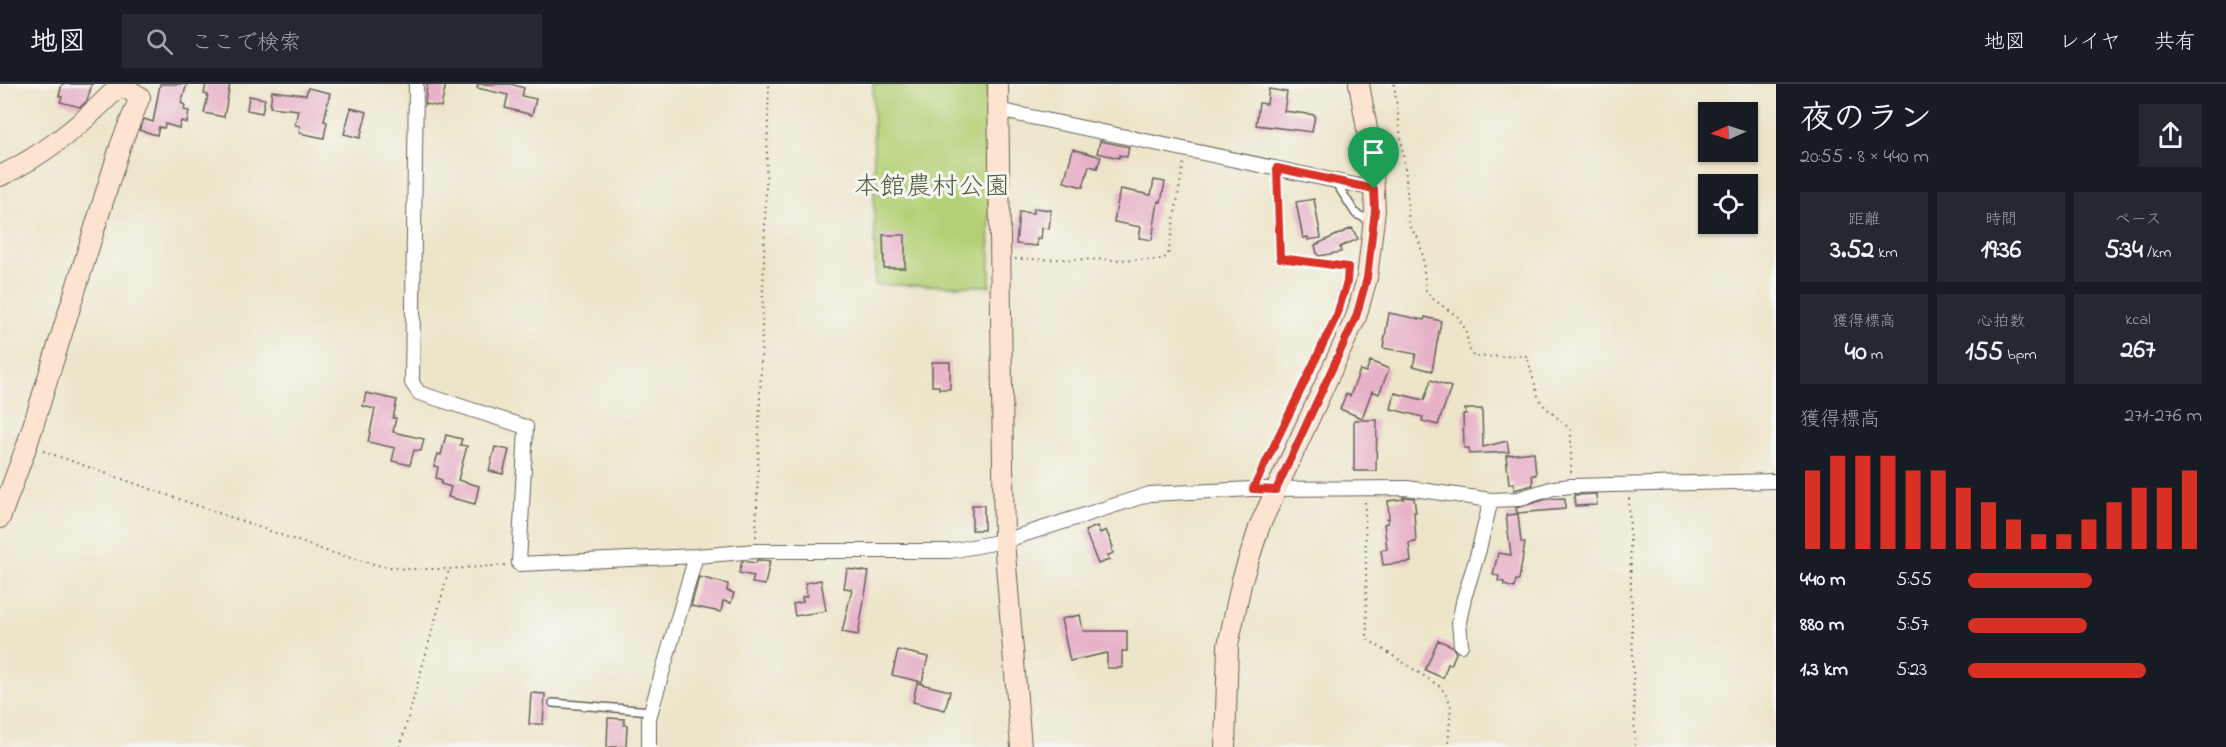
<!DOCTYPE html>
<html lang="ja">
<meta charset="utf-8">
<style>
:root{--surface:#171b24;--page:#242831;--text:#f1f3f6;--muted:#9ea1a6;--line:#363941;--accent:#d93025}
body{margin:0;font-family:"Indie Flower","Klee One",sans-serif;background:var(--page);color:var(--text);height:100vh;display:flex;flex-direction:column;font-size:22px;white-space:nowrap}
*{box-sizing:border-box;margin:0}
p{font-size:20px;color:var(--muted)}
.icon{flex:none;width:33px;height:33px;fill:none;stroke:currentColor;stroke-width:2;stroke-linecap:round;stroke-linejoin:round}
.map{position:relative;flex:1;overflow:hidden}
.details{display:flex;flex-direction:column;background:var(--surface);width:450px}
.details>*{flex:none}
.needle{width:39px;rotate:267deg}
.buttons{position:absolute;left:1698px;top:18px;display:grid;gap:12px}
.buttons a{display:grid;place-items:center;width:60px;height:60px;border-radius:0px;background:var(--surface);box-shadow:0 2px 4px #0004;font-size:30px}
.pin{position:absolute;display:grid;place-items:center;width:51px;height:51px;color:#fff;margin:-62px -26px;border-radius:50% 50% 50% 0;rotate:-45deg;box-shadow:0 0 6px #0007}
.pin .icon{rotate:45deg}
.round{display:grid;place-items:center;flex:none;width:63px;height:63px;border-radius:0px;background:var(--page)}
.headline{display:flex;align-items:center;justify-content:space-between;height:102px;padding:0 24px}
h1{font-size:33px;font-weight:800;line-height:45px}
.figures{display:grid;grid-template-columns:repeat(3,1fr);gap:9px;height:102px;padding:6px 24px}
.figures div{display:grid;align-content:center;border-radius:0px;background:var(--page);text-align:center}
.figures b{font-size:26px;font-weight:800}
.figures small{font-size:16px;font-weight:400}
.figures p{font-size:16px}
.chart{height:168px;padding:12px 24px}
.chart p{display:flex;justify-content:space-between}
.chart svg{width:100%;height:108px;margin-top:6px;stroke:var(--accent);stroke-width:6}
ul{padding:0 24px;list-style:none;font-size:20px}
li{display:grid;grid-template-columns:96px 72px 1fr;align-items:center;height:45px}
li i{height:15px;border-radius:8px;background:var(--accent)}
header{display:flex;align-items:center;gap:36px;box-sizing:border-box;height:84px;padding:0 30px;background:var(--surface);border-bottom:2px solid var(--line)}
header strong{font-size:28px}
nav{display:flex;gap:33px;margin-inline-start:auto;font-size:21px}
.search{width:420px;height:54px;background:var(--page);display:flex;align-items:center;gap:15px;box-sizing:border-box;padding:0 21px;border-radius:0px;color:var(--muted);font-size:22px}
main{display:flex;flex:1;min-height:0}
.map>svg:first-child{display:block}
</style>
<header>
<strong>地図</strong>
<div class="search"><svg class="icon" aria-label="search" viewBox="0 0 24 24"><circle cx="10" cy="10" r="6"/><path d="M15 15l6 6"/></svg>ここで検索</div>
<nav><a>地図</a><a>レイヤ</a><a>共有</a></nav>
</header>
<main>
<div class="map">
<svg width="1776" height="663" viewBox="0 0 1776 663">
<rect width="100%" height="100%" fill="#f6f6f2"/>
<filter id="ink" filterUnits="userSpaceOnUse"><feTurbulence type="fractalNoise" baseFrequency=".0167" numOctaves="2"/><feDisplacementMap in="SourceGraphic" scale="12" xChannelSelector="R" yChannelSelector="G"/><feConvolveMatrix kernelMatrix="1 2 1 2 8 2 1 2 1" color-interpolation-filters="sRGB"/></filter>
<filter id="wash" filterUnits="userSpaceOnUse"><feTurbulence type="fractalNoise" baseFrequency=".008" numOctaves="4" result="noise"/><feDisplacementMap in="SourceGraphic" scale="24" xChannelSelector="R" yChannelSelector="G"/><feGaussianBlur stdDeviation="1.35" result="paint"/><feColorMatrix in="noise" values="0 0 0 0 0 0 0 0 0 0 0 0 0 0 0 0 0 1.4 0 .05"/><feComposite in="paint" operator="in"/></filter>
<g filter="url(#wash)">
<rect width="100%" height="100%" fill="#ede5c9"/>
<path fill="#b4d076" stroke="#687649" stroke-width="1.5" d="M873,0h115l2,202 -115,-1z"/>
<g id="blocks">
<path fill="#e7b1c8" d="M62,0h30l-5,17 -7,6 -20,-5 2,-5 -3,-1z
M160,0h27l-6,19 4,2 -1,5 5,1 -2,12 -6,-2 -2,7 -14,-4 -1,4 -5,-1 -2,8 -18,-5 5,-11 9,3z
M206,0h24l-6,33 -20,-4 4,-18 -4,-1z
M427,0h19l-5,23 -16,-3z
M478,0h33l13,4 -2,8 14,3 -4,16 -27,-7 3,-13 -31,-7z
M308,4l22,5 -6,28 3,1 -3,16 -25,-5 1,-7 -5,-1 3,-15 -28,-3 2,-16 34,4z
M1269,5l18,3 -3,19 31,4 -3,17 -56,-7 3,-22 8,1z
M249,12l16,3 -3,14 -15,-3z
M351,24l16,4 -7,26 -16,-4z
M1100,57l29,6 -2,10 -8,-2v3l-22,-5z
M1073,65l28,8 -4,11 -8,-2 -6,21 -19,-5z
M1154,96l11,2 -4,20 -3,-1 -6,39 -13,-2 2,-11 -27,-5 6,-33 31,6z
M1314,115l7,39 -13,2v-3l-5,1 -7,-36z
M1034,124l17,2 -2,19 -7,-1 -1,11 -4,-1v8l-21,-2 3,-32 15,1z
M1352,144l6,11 -18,8 1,5 -22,4 -2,-2 -2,-9z
M883,151h22v33h-21z
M1389,229l35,7 1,-3 16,4 -9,50 -19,-5 3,-12 -33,-6z
M1370,277l19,8 -10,25 -7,-3 -10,27 -22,-9 6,-15 4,2 10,-26 6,2z
M932,278h18v27h-11v-3h-7z
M1431,296l20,7 -13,38 -16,-4 1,-4 -32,-8 4,-16 29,7z
M366,309l31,7 -4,18h3l-3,14 31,7 -3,12 -7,-1 -4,15 -18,-4 3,-13 -27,-6 7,-33 -12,-3z
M1465,325h17l1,38 24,-6 2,11 -40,2v-6h-5l-1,-34h3z
M1354,336h23l-1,51h-22z
M446,351l16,4 -2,6 7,1 -9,34 21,6 -4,18 -27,-7 3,-10 -10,-3 1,-4 -6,-2 2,-11 -4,-1 4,-12 3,1z
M495,363l14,3 -6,24 -14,-3z
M1534,368l2,23h-4l1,10 -19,5v-7l-5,1 -3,-29z
M1596,410l1,11 -22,1 -1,-11z
M1403,413l11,1 2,14h-2l2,30 -7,1 2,19 -28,3 -2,-15 6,-1 -3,-25 4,-1 -1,-4h2l-1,-18 16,-2z
M1565,414v11l-48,4 -1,-5 31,-9z
M972,421h12v25h-12z
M1518,430l3,28 4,1 -6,37h-3l-2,8 -10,-3v-3l-6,-1 1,-5 -6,-1 5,-22 13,2 -5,-40z
M1097,442l3,7 6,-3 7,17 -2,1 2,5 -6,3 2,4 -11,4 -13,-33z
M757,476l13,1 -5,24 -13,-2 2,-7 -15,-3 3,-12 14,2z
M847,485l22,3 -11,63 -16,-3 10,-43 -8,-1z
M699,493l29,7 -1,7 7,2 -3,10 -8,-2 -2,11 -30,-6z
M821,496l5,31 -31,5 -2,-12 10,-2 -1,-5 5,-1 -2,-13z
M1080,531l3,16h44v20h-5v17h-15v-15l-37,8 -9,-42z
M1438,556l14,6 4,7 -5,12 -3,-1 -5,14 -18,-8z
M898,566l30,7 -6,25 -30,-7z
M917,599l33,8 -5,19 -32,-8z
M531,609l14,1 -2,30h-14z
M608,634l16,1v6h3l-1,22h-19z"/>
</g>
</g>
<g filter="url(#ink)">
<use href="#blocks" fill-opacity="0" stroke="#656259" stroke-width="1.5"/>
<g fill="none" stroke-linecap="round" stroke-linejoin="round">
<g stroke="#656259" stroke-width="10">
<path id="lane" d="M1336,99l20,31 16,7
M553,619l98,8"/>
</g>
<g stroke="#656259" stroke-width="16">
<path id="street" d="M416,0l-4,299 7,10 107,34 -7,137 177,-8 60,-5h194l54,-10 146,-47 103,-5 154,-1 84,12 27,-1 36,-11 17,-2 205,-5
M998,26l376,79
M1461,561l-2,-23 5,-24 14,-45 13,-53
M649,663v-29l47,-162"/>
</g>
<g stroke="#656259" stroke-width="22">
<path id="secondary" d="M998,0l6,457 17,206
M0,92c47,-22 85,-54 121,-92
M0,434l27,-73 94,-301 19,-47 -20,-13
M1225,663l3,-102 14,-65 18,-55 96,-208 11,-39 8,-68 -3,-53 -13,-73"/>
</g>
<path stroke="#656259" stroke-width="2" stroke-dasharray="1.5 4.5" stroke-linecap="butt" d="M1394,0l12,92 3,50 9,12 4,13 4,40 7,8 25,18 7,12 5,22 4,6 53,-1 11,40 5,9 28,25v44
M1015,175l147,1 6,-5 16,-94
M43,367l286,101 52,14 26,3h42l58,-4
M1259,392l78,-161 10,-33 1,-15 -68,-9 -2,-75
M1629,414l6,249
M1365,418l2,137 74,48 10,17 -3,43
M756,453l13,-453
M400,663l49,-177"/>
<use href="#lane" stroke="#fff" stroke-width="7"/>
<use href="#street" stroke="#fff" stroke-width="14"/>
<use href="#secondary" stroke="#fde4d1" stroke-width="20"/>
</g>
</g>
<g fill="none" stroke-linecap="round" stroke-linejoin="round" filter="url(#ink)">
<g stroke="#fff" stroke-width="12">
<path id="route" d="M1277,84l97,21 1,21 -8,68 -11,39 -80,173 -23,-1 84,-174 10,-33 1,-15 -68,-9z"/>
</g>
<use href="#route" stroke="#d93025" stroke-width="8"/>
</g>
<g text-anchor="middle" stroke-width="6" stroke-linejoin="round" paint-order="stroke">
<g font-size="26" fill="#515b3c" stroke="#f6f6f2">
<text x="932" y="110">本館農村公園</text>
</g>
</g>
</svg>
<div class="buttons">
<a><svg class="needle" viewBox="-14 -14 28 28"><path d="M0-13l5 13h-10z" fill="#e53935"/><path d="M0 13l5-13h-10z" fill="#9ea1a6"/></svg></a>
<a><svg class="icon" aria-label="locate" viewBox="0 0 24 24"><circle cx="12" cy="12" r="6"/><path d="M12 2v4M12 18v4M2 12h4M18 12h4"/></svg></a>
</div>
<div class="pin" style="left:1374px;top:105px;background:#1e9e55"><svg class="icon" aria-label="arrive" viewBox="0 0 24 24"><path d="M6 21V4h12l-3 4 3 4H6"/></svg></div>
</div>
<section class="details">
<div class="headline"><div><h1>夜のラン</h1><p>20:55 · 8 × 440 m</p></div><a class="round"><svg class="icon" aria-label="share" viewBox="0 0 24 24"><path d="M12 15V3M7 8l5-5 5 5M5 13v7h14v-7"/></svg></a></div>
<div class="figures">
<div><p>距離</p><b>3.52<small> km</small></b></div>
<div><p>時間</p><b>19:36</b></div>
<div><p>ペース</p><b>5:34<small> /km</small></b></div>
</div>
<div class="figures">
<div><p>獲得標高</p><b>40<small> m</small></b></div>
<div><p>心拍数</p><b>155<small> bpm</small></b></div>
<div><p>kcal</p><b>267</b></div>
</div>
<div class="chart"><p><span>獲得標高</span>271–276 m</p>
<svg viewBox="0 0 160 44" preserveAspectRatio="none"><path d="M5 44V12M15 44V6M25 44V6M35 44V6M45 44V12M55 44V12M65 44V19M75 44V25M85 44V32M95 44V38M105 44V38M115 44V32M125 44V25M135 44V19M145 44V19M155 44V12"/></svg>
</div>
<ul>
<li><b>440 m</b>5:55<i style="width:53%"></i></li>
<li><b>880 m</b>5:57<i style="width:51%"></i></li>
<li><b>1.3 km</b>5:23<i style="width:76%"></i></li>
</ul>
</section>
</main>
